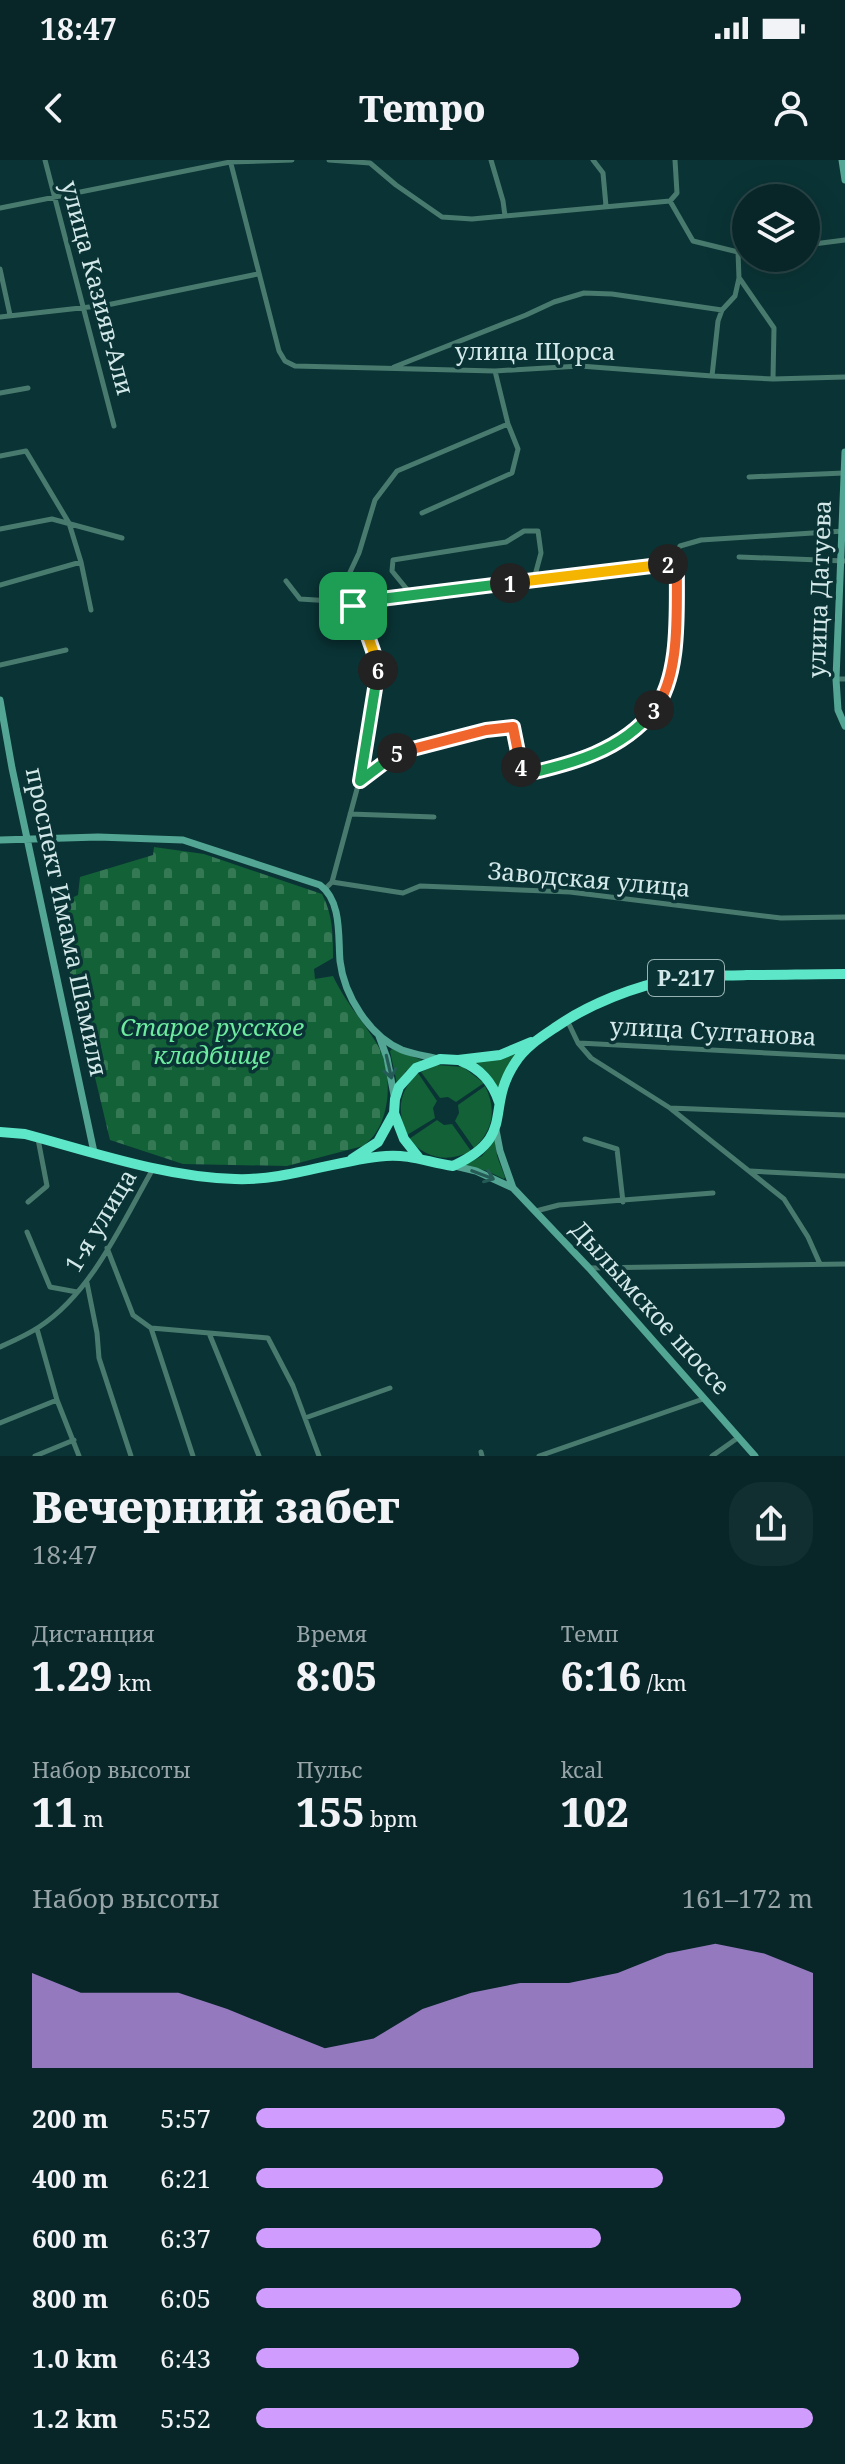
<!DOCTYPE html>
<html lang="ru">
<meta charset="utf-8">
<style>
:root{--surface:#082628;--page:#112e30;--text:#f1f3f6;--muted:#98a5a8;--line:#294345;--accent:#d09dff}
body{margin:0;font-family:"Noto Serif",serif;background:var(--page);color:var(--text);height:100vh;display:flex;flex-direction:column;font-size:30px;white-space:nowrap}
*{box-sizing:border-box;margin:0}
p{font-size:26px;color:var(--muted)}
.icon{flex:none;width:44px;height:44px;fill:none;stroke:currentColor;stroke-width:2;stroke-linecap:round;stroke-linejoin:round}
.map{position:relative;height:1296px;overflow:hidden}
.drawer{display:flex;flex-direction:column;background:var(--surface);flex:1}
.drawer>*{flex:none}
.buttons{position:absolute;left:732px;top:24px;display:grid;gap:16px}
.buttons a{display:grid;place-items:center;width:88px;height:88px;border-radius:50%;background:var(--surface);box-shadow:0 8px 32px #0002,0 0 0 2px var(--line);font-size:40px}
.pin{position:absolute;display:grid;place-items:center;width:68px;height:68px;color:#fff;margin:-34px;border-radius:16px;box-shadow:0 4px 12px #0006}
.km{position:absolute;width:40px;height:40px;margin:-20px;border-radius:50%;background:#222;color:#fff;font-size:22px;line-height:40px;text-align:center}
.round{display:grid;place-items:center;flex:none;width:84px;height:84px;border-radius:32px;background:var(--page)}
.head{display:flex;align-items:center;justify-content:space-between;height:136px;padding:0 32px}
h1{font-size:44px;font-weight:800;line-height:60px}
.figures{display:grid;grid-template-columns:repeat(3,1fr);gap:12px;height:136px;padding:8px 32px}
.figures div{display:grid;align-content:center}
.figures b{font-size:40px;font-weight:800}
.figures small{font-size:22px;font-weight:400}
.figures p{font-size:22px}
.chart{height:224px;padding:16px 32px}
.chart p{display:flex;justify-content:space-between}
.chart svg{width:100%;height:144px;margin-top:8px;fill:var(--accent);opacity:.7}
ul{padding:0 32px;list-style:none;font-size:26px}
li{display:grid;grid-template-columns:128px 96px 1fr;align-items:center;height:60px}
li i{height:20px;border-radius:10px;background:var(--accent)}
.status{display:flex;justify-content:space-between;align-items:center;height:56px;padding:0 40px;background:var(--surface);direction:ltr}
.status svg{height:22px;fill:currentColor}
header{display:flex;justify-content:space-between;align-items:center;height:104px;padding:0 32px;background:var(--surface);font-size:36px;font-weight:800}
.map>svg:first-child{display:block}
</style>
<div class="status"><b>18:47</b><svg viewBox="0 0 49 12"><path d="M0 12V9h3v3zM5 12V6h3v6zM10 12V3h3v9zM15 12V0h3v12zM26 1h20v11H26zM47 4h2v5h-2z"/></svg></div>
<header><svg class="icon" aria-label="back" viewBox="0 0 24 24"><path d="M15 5l-7 7 7 7"/></svg>Tempo<svg class="icon" aria-label="person" viewBox="0 0 24 24"><circle cx="12" cy="8" r="4"/><path d="M4 21q1-7 8-7t8 7"/></svg></header>
<div class="map">
<svg width="845" height="1296" viewBox="0 0 845 1296">
<defs>
<pattern id="cemetery-stones" width="16" height="16" patternUnits="userSpaceOnUse" patternTransform="scale(2)"><rect width="16" height="16" fill="#136137"/><path d="M2 7V4a2 2 0 0 1 4 0v3zM10 15v-3a2 2 0 0 1 4 0v3z" fill="#347854"/></pattern>
</defs>
<rect width="100%" height="100%" fill="#0a3335"/>
<path fill="#136137" d="M392,889l30,11 -16,11 -9,13 -7,-33z
M521,890l-22,43 -10,-19 -13,-12z
M437,905l26,2 21,16 -28,19 -8,-5 -8,1 -19,-26z
M418,913l19,28 -4,7 2,10 -28,17c-10,-24 -9,-43 11,-62z
M485,926c12,23 8,45 -11,62l-19,-27 4,-8 -1,-8z
M437,960l7,5 8,-1 19,27c-23,12 -45,8 -62,-12z
M495,980l2,16 8,21 -1,2 -17,-8 -23,-6 18,-9z"/>
<path fill="url(#cemetery-stones)" d="M154,687l50,7 118,40c11,21 11,41 11,64l-19,11 1,10 18,-3c12,26 30,45 44,68 17,29 15,82 -14,102l-76,20 -104,-2 -73,-24 -56,-234 24,-11 2,-18 73,-22z"/>
<g fill="none" stroke-linecap="round" stroke-linejoin="round">
<path stroke="#497a6e" stroke-width="5" d="M45,0l69,266
M230,0l49,191 6,10 10,5 200,5 85,-5 132,10 61,3 72,-2
M329,0l41,3 26,22 46,32 30,2 198,-18 23,40 53,13
M491,0l12,41 2,15
M593,0l10,13 3,33
M670,41l7,-8 -2,-33
M0,48l230,-46 62,-2
M806,85l39,-5
M0,109l10,46
M740,119l34,49 -1,51
M0,157l107,-12 151,-31
M394,207l132,-52 28,-13 30,-9 28,1 110,16
M495,211l13,53
M712,216l6,-55 4,-11 13,-14 4,-18 -1,-26
M0,233l28,-5
M0,296l26,-5 43,72 12,39 10,48
M749,317l95,-4
M0,369l52,-10 70,19
M739,397l106,4
M286,421l14,18 47,3 16,20 15,43 -14,98 -32,119 -7,7
M0,425l81,-23
M410,433l-18,-22 1,-11 113,-18 18,-11h14l3,22 -7,26
M337,440l22,-47 16,-53 22,-29 111,-47 10,25 -6,24 -90,40
M353,446l20,-6 37,-6 267,-31
M0,505l66,-15
M836,519h9
M360,621l36,-28 111,-26h6l9,48c45,-10 114,-28 137,-72 22,-42 18,-105 18,-152l3,-5 21,-6 143,-9
M350,654l84,3
M332,722l71,11 17,-7 150,6 211,26 64,-1
M567,860l11,23 13,15 79,50 114,91 24,38 12,27
M579,883l266,14
M670,948l175,7
M585,979l32,10 6,53
M750,1011l95,5
M28,1042l19,-16 -9,-47
M536,1051l23,-6 154,-12
M27,1072l23,55 27,5
M107,1088l26,67 18,13 117,10 25,48 26,70
M590,1108l255,-4
M87,1123l10,50 2,25 32,98
M151,1168l42,128
M37,1169l20,71 22,56
M209,1173l50,123
M0,1187c13,-6 27,-12 39,-20 53,-34 84,-106 115,-160
M305,1258l85,-30
M0,1263l57,-23
M481,1292l1,4
M35,1296l39,-16
M539,1296l164,-57
M712,1296l27,-19"/>
<path stroke="#53a693" stroke-width="7" d="M842,0l3,20
M845,292l-9,227 2,31 7,16
M0,540l12,68 82,384
M0,680l98,-3 85,3 137,45c22,16 18,52 20,76 4,34 29,75 62,89 11,4 24,6 36,9
M379,876l8,22 7,37
M496,970l4,21 13,37
M455,1006l21,5 37,17 76,80 166,188"/>
<path stroke="#5de6c8" stroke-width="10" d="M461,901c20,8 31,21 38,41
M394,953l10,26 15,19
M0,972l25,2c67,18 140,43 210,45 52,2 100,-19 151,-23 24,-2 44,7 67,10 65,-30 31,-56 62,-103 10,-16 26,-26 41,-36 33,-23 79,-41 118,-48 24,-4 49,-3 73,-4 33,0 65,-1 98,-1
M352,999l26,-17 16,-29 1,-14 4,-12 17,-19 24,-9 18,1 42,-5 31,-13"/>
</g>
<defs><path id="oneway-shaft" d="M-6 0H5M1.5-3L5.5 0L1.5 3" fill="none" stroke-width="1.6" stroke-linecap="round" stroke-linejoin="round" transform="scale(2)"/></defs>
<g stroke="#245b56">
<use href="#oneway-shaft" transform="translate(389 907) rotate(77)"/>
<use href="#oneway-shaft" transform="translate(483 1015) rotate(21)"/>
</g>
<g fill="none" stroke-linecap="round" stroke-linejoin="round">
<g stroke="#fff" stroke-width="16">
<path id="split-1" d="M353,446l20,-6 137,-17"/>
</g>
<g stroke="#fff" stroke-width="16">
<path id="split-2" d="M510,423l158,-19"/>
</g>
<g stroke="#fff" stroke-width="16">
<path id="split-3" d="M654,550c28,-35 22,-105 23,-147l-9,1"/>
</g>
<g stroke="#fff" stroke-width="16">
<path id="split-4" d="M521,607l1,8c49,-11 100,-24 132,-65"/>
</g>
<g stroke="#fff" stroke-width="16">
<path id="split-5" d="M397,593l89,-23 27,-3 8,40"/>
</g>
<g stroke="#fff" stroke-width="16">
<path id="split-6" d="M378,510l-18,111 37,-28"/>
</g>
<g stroke="#fff" stroke-width="16">
<path id="split-7" d="M353,446l10,16 15,43v5"/>
</g>
<use href="#split-1" stroke="#22a559" stroke-width="10"/>
<use href="#split-2" stroke="#f5b400" stroke-width="10"/>
<use href="#split-3" stroke="#f0652b" stroke-width="10"/>
<use href="#split-4" stroke="#22a559" stroke-width="10"/>
<use href="#split-5" stroke="#f0652b" stroke-width="10"/>
<use href="#split-6" stroke="#22a559" stroke-width="10"/>
<use href="#split-7" stroke="#f5b400" stroke-width="10"/>
</g>
<g text-anchor="middle" stroke-width="7" stroke-linejoin="round" paint-order="stroke">
<rect fill="#0a3335" stroke="#97b2b2" stroke-width="2" x="648" y="800" width="76" height="36" rx="6"/>
<g font-size="22" font-weight="bold" fill="#d3e8e8">
<text x="686" y="826">Р-217</text>
</g>
<g font-size="24" fill="#d3e8e8" stroke="#0a3335">
<text transform="translate(97 128) rotate(75)" y="8">улица Казияв-Али</text>
<text x="535" y="200">улица Щорса</text>
<text transform="translate(820 429) rotate(-88)" y="8">улица Датуева</text>
<text transform="translate(589 720) rotate(5)" y="8">Заводская улица</text>
<text transform="translate(66 762) rotate(78)" y="8">проспект Имама Шамиля</text>
<text transform="translate(713 872) rotate(3)" y="8">улица Султанова</text>
<text transform="translate(101 1061) rotate(-59)" y="8">1-я улица</text>
<text transform="translate(650 1148) rotate(48)" y="8">Дылымское шоссе</text>
</g>
<g font-size="24" font-style="italic" fill="#6dec9f" stroke="#0a3335">
<text x="212" y="876">Старое русское<tspan x="212" dy="28">кладбище</tspan></text>
</g>
</g>
</svg>
<div class="buttons">
<a><svg class="icon" aria-label="layers" viewBox="0 0 24 24"><path d="M12 4l9 5-9 5-9-5zM3 14l9 5 9-5"/></svg></a>
</div>
<div class="pin" style="left:353px;top:446px;background:#1e9e55"><svg class="icon" aria-label="arrive" viewBox="0 0 24 24"><path d="M6 21V4h12l-3 4 3 4H6"/></svg></div>
<b class="km" style="left:510px;top:423px">1</b>
<b class="km" style="left:668px;top:404px">2</b>
<b class="km" style="left:654px;top:550px">3</b>
<b class="km" style="left:521px;top:607px">4</b>
<b class="km" style="left:397px;top:593px">5</b>
<b class="km" style="left:378px;top:510px">6</b>
</div>
<section class="drawer">
<div class="head"><div><h1>Вечерний забег</h1><p>18:47</p></div><a class="round"><svg class="icon" aria-label="share" viewBox="0 0 24 24"><path d="M12 15V3M7 8l5-5 5 5M5 13v7h14v-7"/></svg></a></div>
<div class="figures">
<div><p>Дистанция</p><b>1.29<small> km</small></b></div>
<div><p>Время</p><b>8:05</b></div>
<div><p>Темп</p><b>6:16<small> /km</small></b></div>
</div>
<div class="figures">
<div><p>Набор высоты</p><b>11<small> m</small></b></div>
<div><p>Пульс</p><b>155<small> bpm</small></b></div>
<div><p>kcal</p><b>102</b></div>
</div>
<div class="chart"><p><span>Набор высоты</span>161–172 m</p>
<svg viewBox="0 0 160 44" preserveAspectRatio="none"><path d="M0 44V15L10 21L20 21L30 21L40 26L50 32L60 38L70 35L80 26L90 21L100 18L110 18L120 15L130 9L140 6L150 9L160 15V44z"/></svg>
</div>
<ul>
<li><b>200 m</b>5:57<i style="width:95%"></i></li>
<li><b>400 m</b>6:21<i style="width:73%"></i></li>
<li><b>600 m</b>6:37<i style="width:62%"></i></li>
<li><b>800 m</b>6:05<i style="width:87%"></i></li>
<li><b>1.0 km</b>6:43<i style="width:58%"></i></li>
<li><b>1.2 km</b>5:52<i style="width:100%"></i></li>
</ul>
</section>
